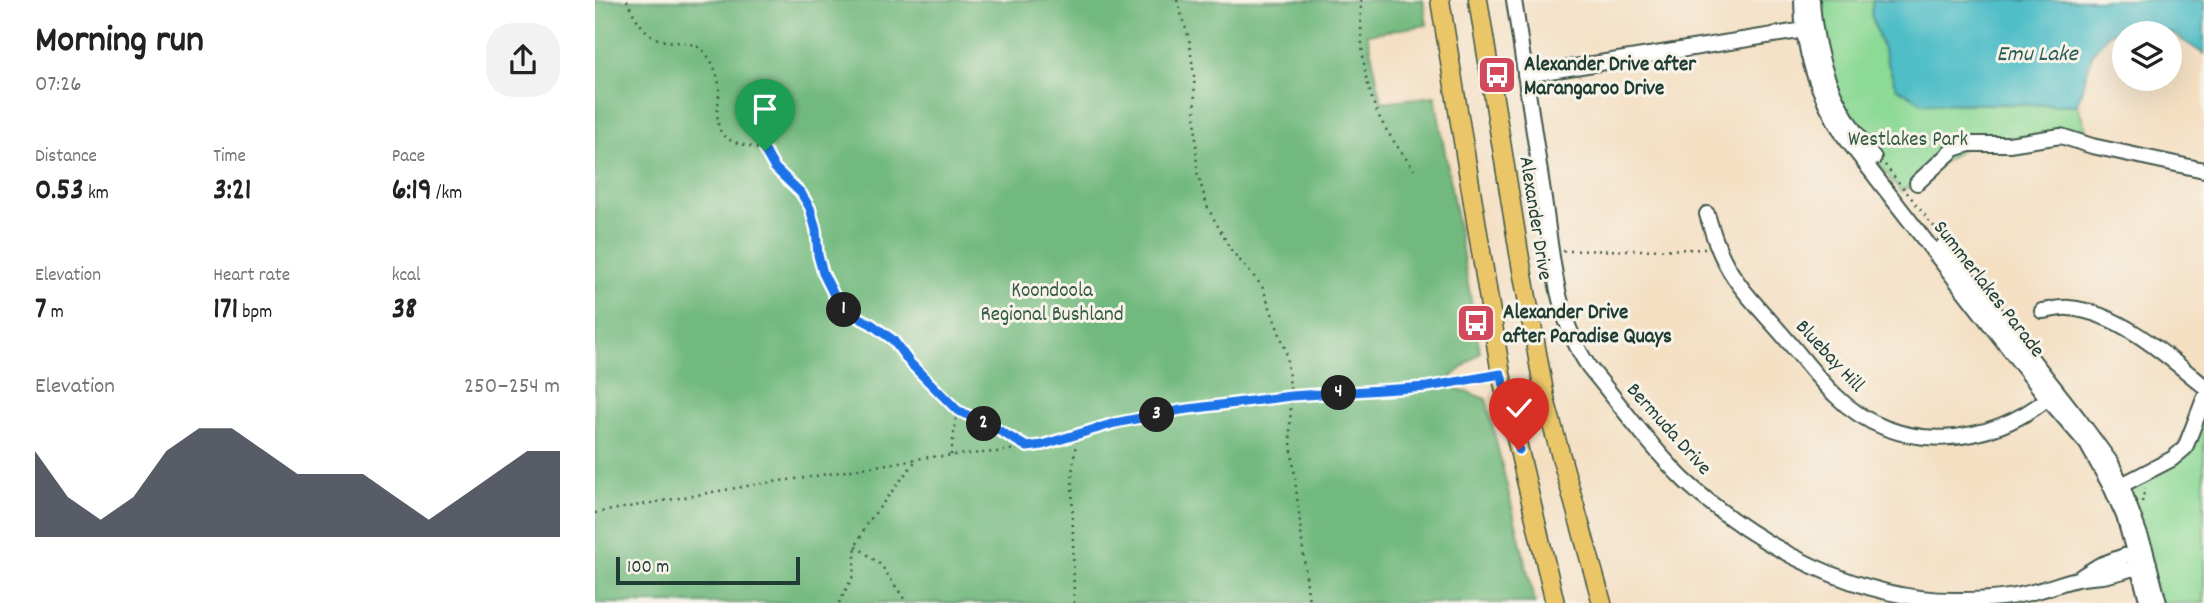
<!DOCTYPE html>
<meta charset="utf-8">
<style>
:root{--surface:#fff;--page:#f2f2f2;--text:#222;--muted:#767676;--accent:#111827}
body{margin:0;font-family:Dekko,sans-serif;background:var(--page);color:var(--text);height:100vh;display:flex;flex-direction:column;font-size:26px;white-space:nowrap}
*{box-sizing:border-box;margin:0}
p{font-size:23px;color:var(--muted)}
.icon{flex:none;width:38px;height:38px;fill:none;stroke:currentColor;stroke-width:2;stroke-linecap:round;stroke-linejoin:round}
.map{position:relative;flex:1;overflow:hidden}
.sheet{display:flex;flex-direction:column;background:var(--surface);width:595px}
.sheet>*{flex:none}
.tools{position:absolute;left:1517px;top:21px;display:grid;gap:14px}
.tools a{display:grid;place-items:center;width:70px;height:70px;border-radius:50%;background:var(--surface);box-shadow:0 7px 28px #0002;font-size:35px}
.scale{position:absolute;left:21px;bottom:18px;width:184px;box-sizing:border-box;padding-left:7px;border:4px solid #1f3d34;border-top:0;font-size:19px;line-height:24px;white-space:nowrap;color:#1f3d34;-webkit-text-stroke:5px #f7f3e8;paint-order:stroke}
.pin{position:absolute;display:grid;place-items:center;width:60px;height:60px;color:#fff;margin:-72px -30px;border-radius:50% 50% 50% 0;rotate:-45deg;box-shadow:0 0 7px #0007}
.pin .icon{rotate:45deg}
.km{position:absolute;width:35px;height:35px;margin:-18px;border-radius:50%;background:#222;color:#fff;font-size:19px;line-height:35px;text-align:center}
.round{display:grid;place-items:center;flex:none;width:74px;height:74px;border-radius:28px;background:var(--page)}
.head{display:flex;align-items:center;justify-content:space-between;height:119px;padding:0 35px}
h1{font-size:38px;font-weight:700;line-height:52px}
.figures{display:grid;grid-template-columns:repeat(3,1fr);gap:10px;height:119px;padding:7px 35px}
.figures div{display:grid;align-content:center}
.figures b{font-size:30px;font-weight:700}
.figures small{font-size:19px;font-weight:400}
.figures p{font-size:19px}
.chart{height:196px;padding:14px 35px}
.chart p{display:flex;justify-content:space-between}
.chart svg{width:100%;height:126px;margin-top:7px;fill:var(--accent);opacity:.7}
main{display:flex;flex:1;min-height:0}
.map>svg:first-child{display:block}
</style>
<main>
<section class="sheet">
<div class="head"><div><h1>Morning run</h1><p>07:26</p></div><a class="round"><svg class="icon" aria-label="share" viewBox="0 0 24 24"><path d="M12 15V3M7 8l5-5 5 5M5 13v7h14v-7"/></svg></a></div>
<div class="figures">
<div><p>Distance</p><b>0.53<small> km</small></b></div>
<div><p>Time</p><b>3:21</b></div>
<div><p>Pace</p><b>6:19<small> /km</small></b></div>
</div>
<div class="figures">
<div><p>Elevation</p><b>7<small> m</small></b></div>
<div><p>Heart rate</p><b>171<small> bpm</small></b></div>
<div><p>kcal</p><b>38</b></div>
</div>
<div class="chart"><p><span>Elevation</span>250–254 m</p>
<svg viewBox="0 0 160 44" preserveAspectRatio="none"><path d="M0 44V14L10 30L20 38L30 30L40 14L50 6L60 6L70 14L80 22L90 22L100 22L110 30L120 38L130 30L140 22L150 14L160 14V44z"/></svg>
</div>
</section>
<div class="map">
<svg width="1609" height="603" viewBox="0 0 1609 603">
<rect width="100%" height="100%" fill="#f7f3e8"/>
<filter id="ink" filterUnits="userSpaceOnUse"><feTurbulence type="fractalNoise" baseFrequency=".0143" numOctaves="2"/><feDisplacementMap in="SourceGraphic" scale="14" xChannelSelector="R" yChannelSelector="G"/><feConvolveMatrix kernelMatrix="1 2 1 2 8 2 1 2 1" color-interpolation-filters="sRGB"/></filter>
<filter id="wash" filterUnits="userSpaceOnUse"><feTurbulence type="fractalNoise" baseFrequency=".00686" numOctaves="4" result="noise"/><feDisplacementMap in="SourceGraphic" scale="28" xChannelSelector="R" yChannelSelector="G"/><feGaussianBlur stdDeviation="1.57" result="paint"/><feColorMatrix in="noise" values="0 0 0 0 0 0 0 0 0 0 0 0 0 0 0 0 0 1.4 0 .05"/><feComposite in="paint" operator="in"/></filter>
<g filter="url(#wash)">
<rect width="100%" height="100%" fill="#f4dfc3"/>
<path fill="#8dd996" stroke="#568b65" stroke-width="2" d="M1221,0h57l-2,14 25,73 27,16 154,2 15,41 -31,-10 -92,8 -68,48 -51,-65 -30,-74z
M1609,399v204h-44l-38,-117 50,-27z"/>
<path fill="#72b97f" stroke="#487b5a" stroke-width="2" d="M0,0h828l4,25 -60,9 15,68 53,-6 45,256 -36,32 42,15 49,204h-940z"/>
<path fill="#50bec7" stroke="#387e7e" stroke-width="2" d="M1278,0h331v54l-31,-20 -30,-9 -34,8 -16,19 -16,53 -154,-2 -27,-16 -25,-73z"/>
</g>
<g filter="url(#ink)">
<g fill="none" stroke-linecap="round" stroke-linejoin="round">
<g stroke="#3f5549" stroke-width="18">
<path id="minor" d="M919,0c10,64 19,128 29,192 9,59 11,124 46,175 30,36 63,82 96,114 72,66 178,122 277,119 24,0 51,-2 74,-9 14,-3 27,-9 41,-12 8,-2 17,-2 26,-3 16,-3 31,-8 46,-13
M1207,0c0,51 16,94 42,136l204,263 39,45 24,43 13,29 24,87
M1217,0c4,65 23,108 62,158
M930,75l286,-46
M1322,183l37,-34 15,-5h40l52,-8 31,10 112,24
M1112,214c5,17 10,34 19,50 15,28 40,51 60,75 16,18 31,39 49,56 61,61 155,53 218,-1
M1348,246l135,172 33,45 11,23 23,63 14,54
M1447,311c9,-1 19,-4 27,-3 51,5 97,47 135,78
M1519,489l58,-30 13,-11 19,-49
M1487,576l18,-11 43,-16"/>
</g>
<g stroke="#3f5549" stroke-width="21">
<path id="major" d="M845,0l61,374 54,229
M883,0l41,253 27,150 56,200"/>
</g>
<path stroke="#3f5549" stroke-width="2.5" stroke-dasharray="2 5" stroke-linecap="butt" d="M32,0c6,15 17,35 34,40 16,4 33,-1 45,14 7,8 11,19 13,30 2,16 -9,45 9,55 10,6 25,7 37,12l9,16 27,26 9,14 13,66 15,30 6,7 28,14 21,16 17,23 47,47 43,21 27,16
M582,0l12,39 5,37 3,96 11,36 23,42 31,36 24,65 5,45 -1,38 19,169
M766,0c-1,40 2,89 22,124 9,16 21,31 31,46
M1290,165l55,69
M968,251l144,-2
M356,455l6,-45
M1547,502l3,-14
M0,513l169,-30 40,-5 125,-21 67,-5 46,-7 73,-22 66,-13 110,-14 136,-9 60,-10
M261,546l25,19 26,38
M244,603l14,-27 3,-30 10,-21 51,-66
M479,603l-2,-130 5,-38"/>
<use href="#minor" stroke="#fff" stroke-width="14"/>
<use href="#major" stroke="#ebc669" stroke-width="18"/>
</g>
</g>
<g fill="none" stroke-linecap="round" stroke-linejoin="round" filter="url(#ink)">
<g stroke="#fff" stroke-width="14">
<path id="route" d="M170,151l9,16 27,26 9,15 6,22 2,25 5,18 15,30 6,7 27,14 22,16 17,23 47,47 43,21 27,16 15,-2 73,-22 66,-13 110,-14 136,-9 74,-13 18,76"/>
</g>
<use href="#route" stroke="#1a73e8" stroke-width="9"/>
</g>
<defs>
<g id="bus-square" transform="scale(2.0125)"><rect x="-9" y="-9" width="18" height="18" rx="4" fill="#d1495b" stroke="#f7f3e8"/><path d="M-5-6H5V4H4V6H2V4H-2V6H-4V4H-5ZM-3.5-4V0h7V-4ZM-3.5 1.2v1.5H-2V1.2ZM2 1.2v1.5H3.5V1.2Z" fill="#fff"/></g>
</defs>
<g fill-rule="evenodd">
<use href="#bus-square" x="902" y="75"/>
<use href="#bus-square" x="881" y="323"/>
</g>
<g text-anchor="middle" stroke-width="6" stroke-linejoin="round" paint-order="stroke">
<g font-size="21" font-weight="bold" fill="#1f3d34" stroke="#f7f3e8" text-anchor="start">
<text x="929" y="70">Alexander Drive after<tspan x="929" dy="24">Marangaroo Drive</tspan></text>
<text x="908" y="318">Alexander Drive<tspan x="908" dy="24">after Paradise Quays</tspan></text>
</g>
<g font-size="21" fill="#355c48" stroke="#f7f3e8">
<text x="1313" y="145">Westlakes Park</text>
<text x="457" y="296">Koondoola<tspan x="457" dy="24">Regional Bushland</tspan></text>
</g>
<g font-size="21" fill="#1f3d34" stroke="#f7f3e8">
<text transform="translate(942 218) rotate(81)" y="7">Alexander Drive</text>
<text transform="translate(1395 288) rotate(52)" y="7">Summerlakes Parade</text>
<text transform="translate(1236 355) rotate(47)" y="7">Bluebay Hill</text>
<text transform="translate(1075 428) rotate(48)" y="7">Bermuda Drive</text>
</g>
<g font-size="23" font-style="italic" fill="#2b5d59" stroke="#f7f3e8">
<text x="1442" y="60">Emu Lake</text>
</g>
</g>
</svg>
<div class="tools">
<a><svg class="icon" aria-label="layers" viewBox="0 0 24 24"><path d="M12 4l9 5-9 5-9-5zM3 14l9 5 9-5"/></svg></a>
</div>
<div class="scale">100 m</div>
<div class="pin" style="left:170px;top:151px;background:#1e9e55"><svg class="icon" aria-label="arrive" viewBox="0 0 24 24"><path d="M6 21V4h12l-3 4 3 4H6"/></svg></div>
<div class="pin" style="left:924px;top:450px;background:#d93025"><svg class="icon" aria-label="check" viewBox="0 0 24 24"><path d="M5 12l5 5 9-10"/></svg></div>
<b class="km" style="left:249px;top:310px">1</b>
<b class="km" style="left:389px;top:424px">2</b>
<b class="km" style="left:562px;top:415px">3</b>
<b class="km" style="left:744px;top:393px">4</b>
</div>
</main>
